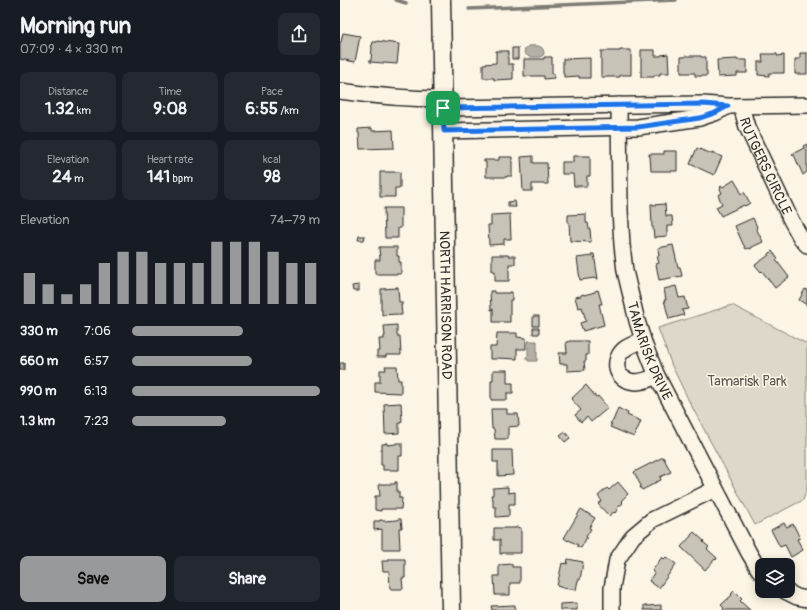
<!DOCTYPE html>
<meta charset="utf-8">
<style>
:root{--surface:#171b24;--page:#242831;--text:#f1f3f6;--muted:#9ea1a6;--accent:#98999b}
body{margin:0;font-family:Pangolin,sans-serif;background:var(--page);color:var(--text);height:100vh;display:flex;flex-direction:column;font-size:15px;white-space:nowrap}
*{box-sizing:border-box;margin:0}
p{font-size:13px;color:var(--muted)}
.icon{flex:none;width:22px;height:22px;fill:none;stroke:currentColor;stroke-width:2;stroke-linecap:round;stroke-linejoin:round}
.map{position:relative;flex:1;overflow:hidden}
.panel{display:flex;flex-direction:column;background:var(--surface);width:340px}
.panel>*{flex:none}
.fabs{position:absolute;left:415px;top:558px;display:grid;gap:8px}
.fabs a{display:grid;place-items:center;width:40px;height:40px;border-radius:8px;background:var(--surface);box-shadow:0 2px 10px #0003;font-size:20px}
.pin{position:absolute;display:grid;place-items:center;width:34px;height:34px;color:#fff;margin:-17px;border-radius:8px;box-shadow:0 2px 6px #0006}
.round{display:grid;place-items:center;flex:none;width:42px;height:42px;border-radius:8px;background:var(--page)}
.head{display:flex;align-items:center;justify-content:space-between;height:68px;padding:0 20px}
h1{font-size:22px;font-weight:700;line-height:30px}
.stats{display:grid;grid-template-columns:repeat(3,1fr);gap:6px;height:68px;padding:4px 20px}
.stats div{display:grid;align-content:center;border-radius:8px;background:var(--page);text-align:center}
.stats b{font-size:17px;font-weight:700}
.stats small{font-size:11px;font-weight:400}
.stats p{font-size:11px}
.chart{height:112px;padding:8px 20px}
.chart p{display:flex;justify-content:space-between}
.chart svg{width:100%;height:72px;margin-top:4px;stroke:var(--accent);stroke-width:6}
.primary-button{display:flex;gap:8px;margin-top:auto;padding:8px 20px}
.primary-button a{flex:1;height:46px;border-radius:8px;background:var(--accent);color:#111;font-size:16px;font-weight:700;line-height:46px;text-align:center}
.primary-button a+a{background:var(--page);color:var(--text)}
ul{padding:0 20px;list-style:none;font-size:13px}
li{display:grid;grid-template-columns:64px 48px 1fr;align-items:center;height:30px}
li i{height:10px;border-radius:5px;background:var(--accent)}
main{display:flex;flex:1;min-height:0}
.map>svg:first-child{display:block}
</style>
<main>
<section class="panel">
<div class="head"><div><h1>Morning run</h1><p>07:09 · 4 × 330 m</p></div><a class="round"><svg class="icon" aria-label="share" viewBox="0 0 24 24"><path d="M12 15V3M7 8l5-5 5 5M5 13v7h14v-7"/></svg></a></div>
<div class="stats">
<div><p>Distance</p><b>1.32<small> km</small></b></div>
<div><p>Time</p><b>9:08</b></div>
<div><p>Pace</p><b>6:55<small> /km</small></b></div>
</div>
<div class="stats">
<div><p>Elevation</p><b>24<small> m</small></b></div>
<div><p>Heart rate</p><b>141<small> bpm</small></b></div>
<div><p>kcal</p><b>98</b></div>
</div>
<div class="chart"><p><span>Elevation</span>74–79 m</p>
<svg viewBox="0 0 160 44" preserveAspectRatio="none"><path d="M5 44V25M15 44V32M25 44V38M35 44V32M45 44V19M55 44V12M65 44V12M75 44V19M85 44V19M95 44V19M105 44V6M115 44V6M125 44V6M135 44V12M145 44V19M155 44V19"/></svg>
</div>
<ul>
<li><b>330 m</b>7:06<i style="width:59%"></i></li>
<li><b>660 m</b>6:57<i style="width:64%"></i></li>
<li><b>990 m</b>6:13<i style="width:100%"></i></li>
<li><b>1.3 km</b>7:23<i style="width:50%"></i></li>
</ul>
<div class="primary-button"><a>Save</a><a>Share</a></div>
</section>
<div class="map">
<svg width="467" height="610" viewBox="0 0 467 610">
<rect width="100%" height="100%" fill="#fcf5e5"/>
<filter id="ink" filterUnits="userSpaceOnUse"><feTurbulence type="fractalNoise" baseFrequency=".025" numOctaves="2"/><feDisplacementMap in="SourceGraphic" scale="8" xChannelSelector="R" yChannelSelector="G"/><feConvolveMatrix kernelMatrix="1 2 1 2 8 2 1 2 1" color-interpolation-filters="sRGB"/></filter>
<g filter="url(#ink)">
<path fill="#ded8ca" stroke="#84827a" d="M392,305l75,39v144l-4,12 -48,25 -65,-122 -18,-37 -14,-38z"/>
<path fill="#b4b0a5" stroke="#7d7b74" d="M188,46c8,0 16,-2 16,8l-3,3h-12l-5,-4 1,-4z
M188,341h9v20h-9v-2h-2v-2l2,-1z"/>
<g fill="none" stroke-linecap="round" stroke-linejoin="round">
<path stroke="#7d7b74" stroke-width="3.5" d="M56,0l10,3
M129,9l207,-9"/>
</g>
<path fill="#c8c3b7" stroke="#2b2b2b" d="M3,33l17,3 -5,26 -15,-3v-17h1z
M37,41l22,3 -2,20 -27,-2v-2h1l1,-13 -1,-1h1l1,-4h4z
M172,48h6v11h-6z
M280,50h11v25h-11v2h-19v-26h19z
M301,50h14v6h6v-1l7,-1 1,19h-9v2h-6v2h-13z
M156,51h12v13h5v15l-19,1v-2h-11v-14l13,-1z
M460,53h7v21h-12v-15h5z
M422,54h15v2l7,-1v18h-15v3l-11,-1v-13h5z
M345,56h16v1h5v14h1v5h-12v-3h-14v-16h4z
M204,57h8v17h2v4l-10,1v-3h-20v-17h20z
M250,58v20h-11v-2l-15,1v-3h-1v-15z
M397,59v1h10v13h-10v3l-19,1 -1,-17z
M32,128v3l21,-1 1,18 -34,1 -1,-16h-1v-4z
M467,144v28l-4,3 -9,-20h-1l-1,-1 12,-6 -1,-2z
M357,148l15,6v-2l10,5 -8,18 -24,-11z
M324,151h13v20h-26l-1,-15h-1v-2h15z
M193,156v7h14l1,21h-16v7h-9l-2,-34z
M233,156h17v20h-3v10h-13l-1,-12h-11v-12h11z
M159,157h13v19h-5v1h-21v-15h-2v-2h15z
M40,172h20v16h-5v9h-15z
M394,180l6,10v1l1,3 3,-2 6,11 -5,3 -1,-1 -23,11 -5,-9 6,-3 -4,-9 4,-2 -2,-4 1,-1 -1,-1 2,-1 1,1z
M175,201l1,6h-8v-5z
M311,204h2v1l12,-1 1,12h6l1,10h-6v10l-11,1v1h-2l-1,-11h-1z
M44,208h17v20h-3v10h-13z
M170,214l1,25h-7v5l-15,1 -1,-20h3v-10z
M246,214v9h2l1,6h1l1,13 -21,-1 -1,-19 -1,1v-8z
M413,218l4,9 -1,1 7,14 -11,5v1l-2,1 -1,-1 -3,1 -3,-5 -8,-18z
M19,236h6l-1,4h-6z
M333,245l5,22h2l2,9 -23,4 -3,-16 3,-1 -2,-7h2l-1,-8z
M39,247h18v9h2v6h2v12h-26v-14h5z
M432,251l6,8 -2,1 13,17 -14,11 -13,-17 -1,1 -6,-7 14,-10v-1z
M251,254h3l4,25h-3v-1l-15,2 -3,-22 15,-2z
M152,255h16v1h7v8h-6v17h-14v-10h-3z
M19,285v6h-6l-1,-5z
M336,286l3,12 6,-1 3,12 -6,1 2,5 -15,4 -5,-19h2l-2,-11z
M56,287h2l1,15h3v3h-1l1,10h-5v-1l-15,1v-5h-1v-21l16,-1z
M465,289l2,1v15l-8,-5z
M258,290l4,14h-3l5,21 -21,6 -3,-8 6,-2 -4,-14 -4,1 -3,-11 6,-1v-1l3,-1v1l11,-3v-1z
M150,291h4v2h15v-1h3v8h-2v22h-17v-13l-2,1z
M193,316h6v10h-6z
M57,325v11h3l1,19h-15v2h-9v-6h3l-1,-12h5v-3h1l-1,-10z
M193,328h6v6h-6z
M157,333h20v4l9,1v11h-9v10l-20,-1v1h-7v-12h6z
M229,341h19v14h-2v6h-2l1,9 -18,1v-7h-7l-1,-11h8l-1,-11h3z
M0,363h4v7h-4z
M45,366h12l1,14h3v13l-26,-1v-10h5v-12h6z
M153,370h14v13h6v10h-6v7h-16v-20h2z
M246,385l10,12 2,-1 10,12 -17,14 -4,-5 -6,5 -6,-7 6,-5 -10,-11z
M61,403l1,18h-1v2h-2v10l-14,1 -1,-30z
M278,408l10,5 -1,2 14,6 -7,16 -24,-10 2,-3h-2l2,-3h1z
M151,409h16v5h11l1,12 -11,1v12h-13l-1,-10h-2z
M225,432l5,6 -5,4 -5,-6z
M45,443h2v2l9,-1v-1h6v13h-3v14h-16v-5h-2v-16h1v-5h3z
M153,450h19l1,25 -15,1v-14h-5z
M323,457l8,15 -11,5 1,3 -7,3v1l-12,6 -2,-3 1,-1 -7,-14z
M55,482h2v10h2v6h3l-1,11h-20v2l-6,-1v-14h5l-1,-12h16z
M278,482l10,12 -7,7 2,2 -6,5 1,1 -3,4 -1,-1 -5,4 -11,-12 4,-3 -4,-5 9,-8 2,2z
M168,487v6l7,-1v12h-6v12l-13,1v-10h-3v-8h-1l-1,-4h2v-7z
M241,509l14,9 -6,10 2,1 -5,8h1l-6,11 -4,-2 1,-1 -9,-5 -1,1 -4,-3z
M58,519h3l1,9h-3l1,21h-18v-20l-8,1v-9h6v-1h2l1,1 15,-1z
M444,523l3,4 6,-3 7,14 -3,1 6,11 -12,7 -6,-12 -5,2 -9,-17z
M176,527l5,1v25h-19v1h-2v-14h-6v-12h22z
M354,532l10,9 -1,1 6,5 -2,2 10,9 -1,2 -1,-1 -10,11 -24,-23 10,-11v-1z
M322,557l2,2 2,-2 10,7 -17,24 -10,-7 5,-8 -2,-2z
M48,559h17v19h-3l1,11h-13l-1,-18h-6l-1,-10h6z
M228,559l15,3 -3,18h-2l-2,10 -13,-2 -6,-2 5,-23 5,1z
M172,564v3h8v16h-10v12h-15l-1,-19h5v-11z
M394,591l8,8 -2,2 10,9h-26l-1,-1 1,-1 -3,-3 11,-10 -1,-1z
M237,603v7h-17v-6z
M175,605v5h-23l-1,-4z
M304,605h3v1l14,-1v5h-17z"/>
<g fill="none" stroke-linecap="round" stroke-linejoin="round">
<g stroke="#2b2b2b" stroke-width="18">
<g id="minor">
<path d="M0,91c34,5 69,8 103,8"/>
<path id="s1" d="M279,105l1,105 2,35 3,26 12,50 8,25 12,30 92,177 9,15 4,5"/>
<path id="s2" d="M401,106l6,21 44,93 10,18 6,7"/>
<path d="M103,108l260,-4 25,2 79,-1"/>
<path d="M104,131l194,-4 62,-9 15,-5 12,-6"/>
<path d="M303,340c-5,2 -12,5 -17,8 -13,9 -13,29 4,33 9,3 19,-2 27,-5"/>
<path d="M445,591l12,6 10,2"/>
<path d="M272,610v-22l5,-28 16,-24 19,-16 63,-31"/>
</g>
</g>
<g stroke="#2b2b2b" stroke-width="21">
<g id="tertiary">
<path id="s3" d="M101,0l10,610"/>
</g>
</g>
<use href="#minor" stroke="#fcf5e5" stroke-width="15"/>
<use href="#tertiary" stroke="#fcf5e5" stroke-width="18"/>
</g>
</g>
<g fill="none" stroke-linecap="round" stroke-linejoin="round" filter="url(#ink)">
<g stroke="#fff" stroke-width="8">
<path id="route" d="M363,104l25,2 -13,7 -15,5 -62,9 -194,4 -1,-23z"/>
</g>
<use href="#route" stroke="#1a73e8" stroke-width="5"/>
</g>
<g text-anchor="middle" stroke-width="3" stroke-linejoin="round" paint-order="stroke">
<g font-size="14" fill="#2b2b2b" stroke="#fcf5e5">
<text dy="5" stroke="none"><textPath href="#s2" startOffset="65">RUTGERS CIRCLE</textPath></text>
<text dy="5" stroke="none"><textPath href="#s3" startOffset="305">NORTH HARRISON ROAD</textPath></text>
<text dy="5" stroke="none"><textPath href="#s1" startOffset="250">TAMARISK DRIVE</textPath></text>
</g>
<g font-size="14" fill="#585653" stroke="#fcf5e5">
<text x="407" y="386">Tamarisk Park</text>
</g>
</g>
</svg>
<div class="fabs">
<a><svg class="icon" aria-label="layers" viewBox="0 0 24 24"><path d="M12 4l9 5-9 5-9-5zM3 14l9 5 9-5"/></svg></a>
</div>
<div class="pin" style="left:103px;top:108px;background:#1e9e55"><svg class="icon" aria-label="arrive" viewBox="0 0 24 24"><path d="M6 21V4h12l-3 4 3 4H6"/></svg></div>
</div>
</main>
